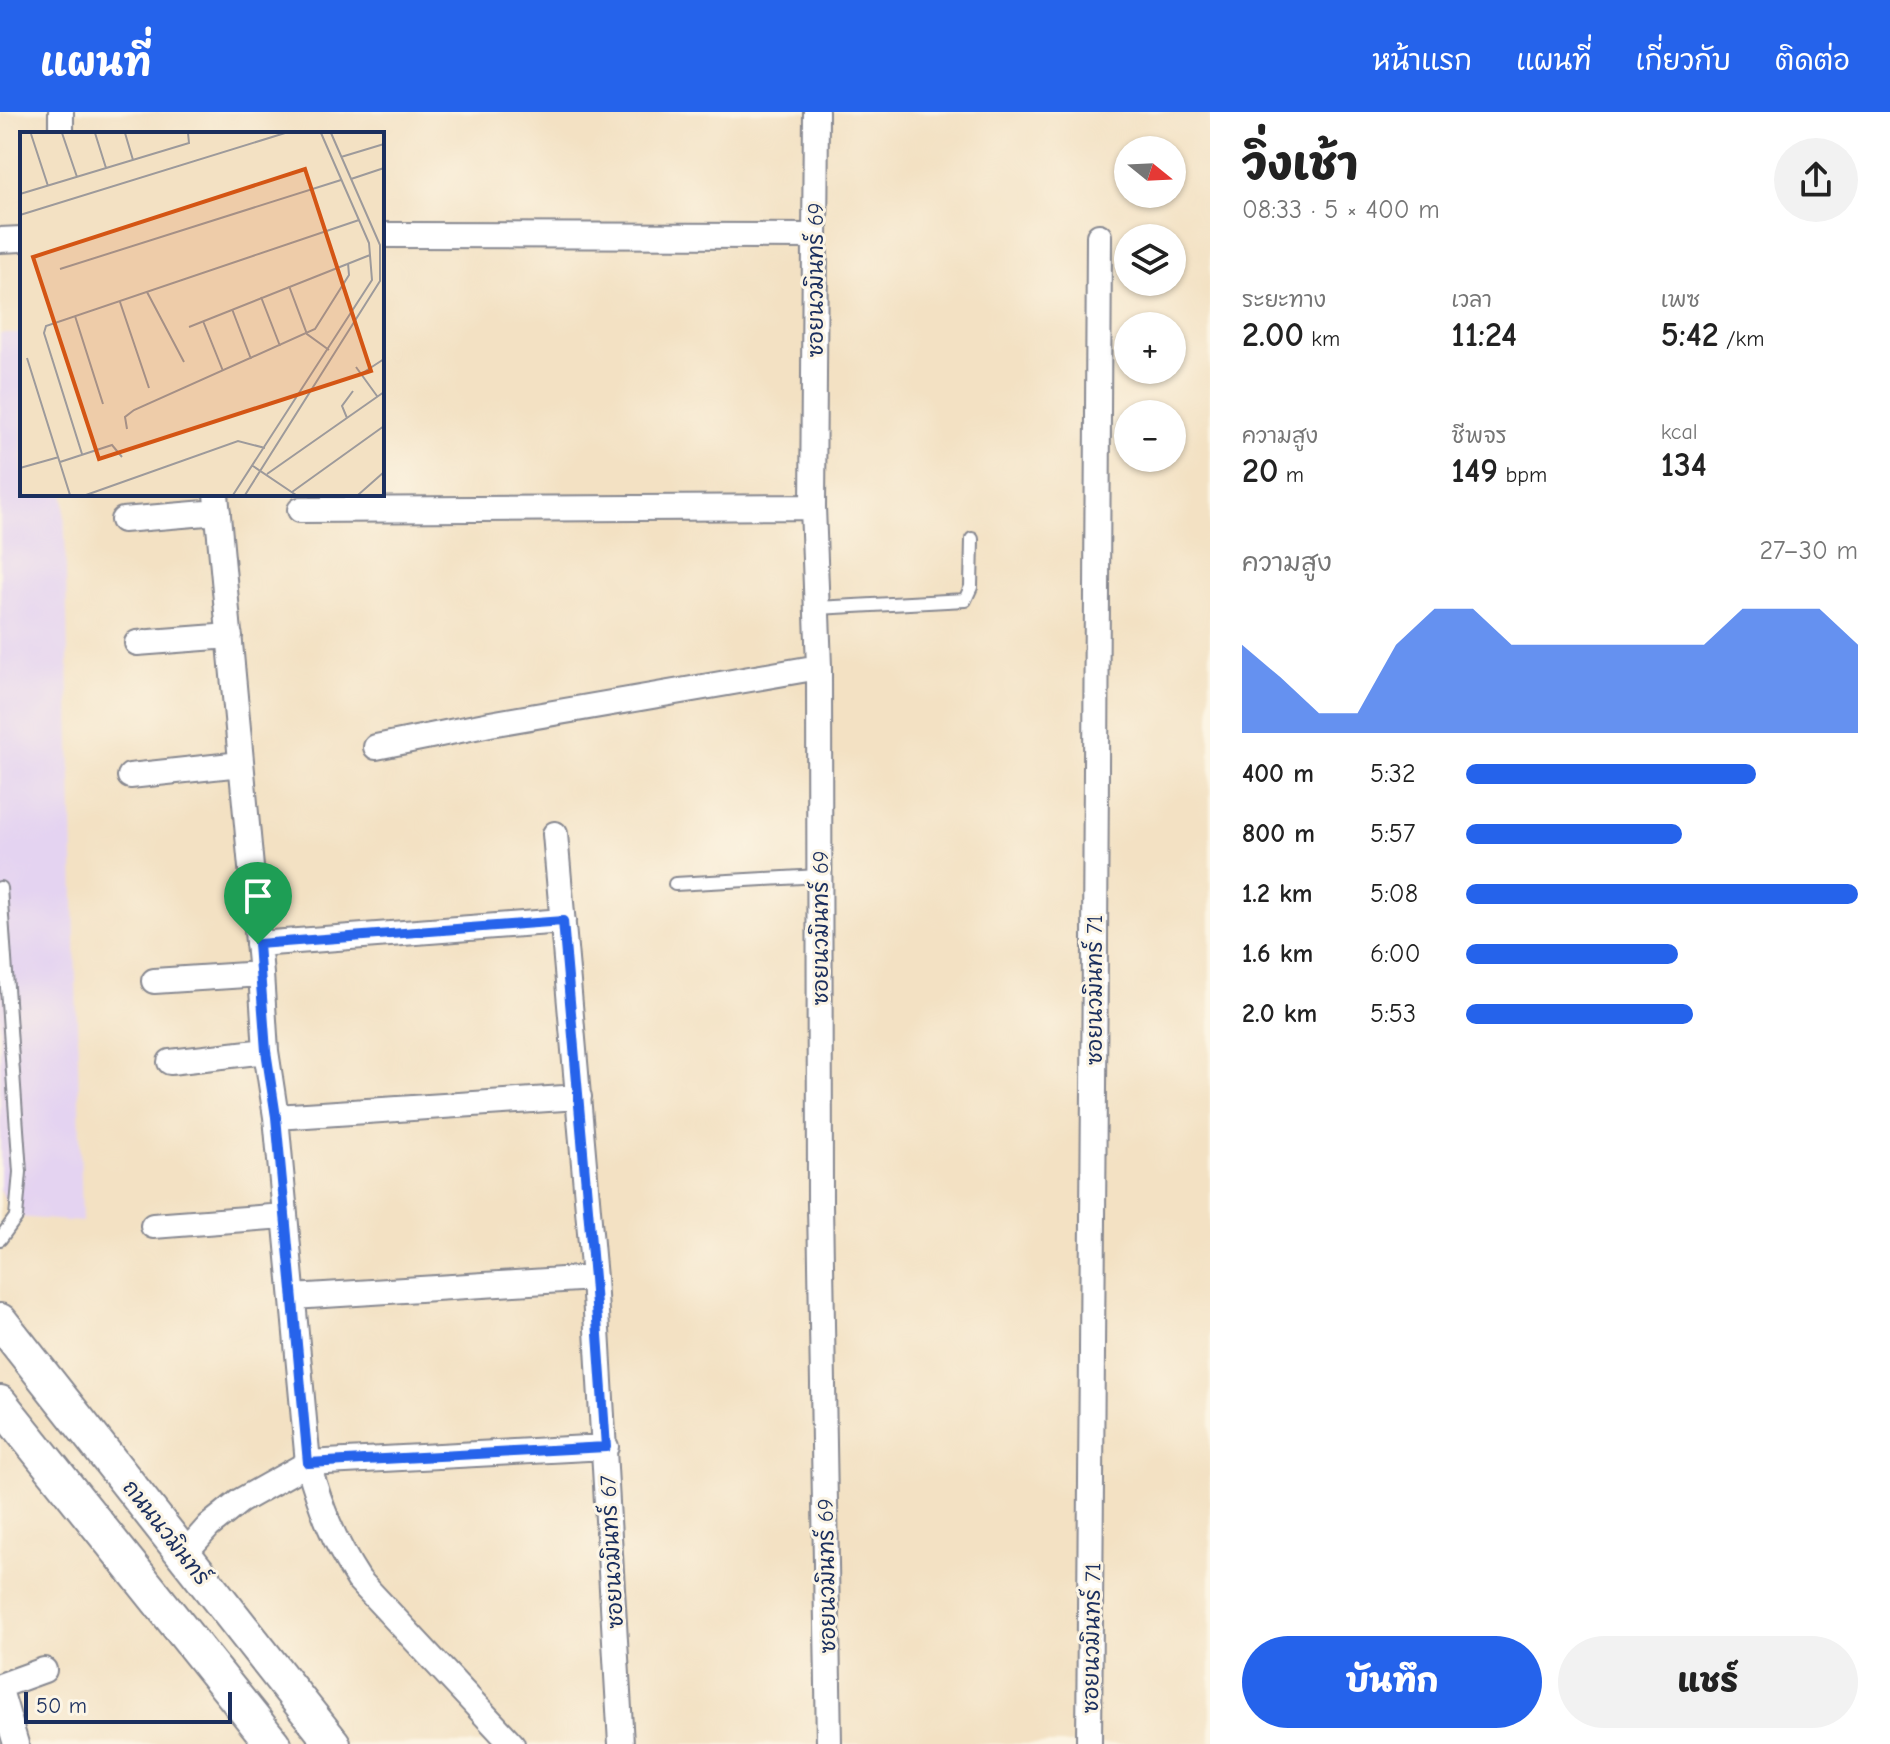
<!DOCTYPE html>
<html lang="th">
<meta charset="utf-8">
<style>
:root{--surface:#fff;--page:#f2f2f2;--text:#222;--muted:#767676;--accent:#2563eb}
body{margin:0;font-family:"Comic Neue","Playpen Sans Thai",sans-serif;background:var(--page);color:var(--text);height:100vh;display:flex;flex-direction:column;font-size:30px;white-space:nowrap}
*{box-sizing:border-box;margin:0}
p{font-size:26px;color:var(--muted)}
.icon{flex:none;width:44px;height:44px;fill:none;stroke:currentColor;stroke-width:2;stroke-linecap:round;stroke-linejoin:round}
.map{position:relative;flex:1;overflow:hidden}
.details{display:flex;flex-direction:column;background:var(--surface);width:680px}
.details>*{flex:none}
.needle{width:52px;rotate:108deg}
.controls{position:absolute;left:1114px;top:24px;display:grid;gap:16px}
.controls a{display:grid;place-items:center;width:72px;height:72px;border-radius:50%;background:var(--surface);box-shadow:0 2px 6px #0004;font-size:40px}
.scale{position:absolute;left:24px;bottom:20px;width:208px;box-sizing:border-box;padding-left:8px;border:4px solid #1b2f5e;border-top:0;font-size:22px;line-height:28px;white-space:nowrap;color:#1b2f5e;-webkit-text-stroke:6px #fcf5e5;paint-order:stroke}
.pin{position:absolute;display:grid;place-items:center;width:68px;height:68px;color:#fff;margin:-82px -34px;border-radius:50% 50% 50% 0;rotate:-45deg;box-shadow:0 0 8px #0007}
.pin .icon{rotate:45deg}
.round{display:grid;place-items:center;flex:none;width:84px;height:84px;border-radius:42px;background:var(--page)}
.overview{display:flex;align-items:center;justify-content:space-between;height:136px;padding:0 32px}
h1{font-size:44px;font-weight:800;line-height:60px}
.figures{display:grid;grid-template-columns:repeat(3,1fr);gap:12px;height:136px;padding:8px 32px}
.figures div{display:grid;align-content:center}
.figures b{font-size:34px;font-weight:800}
.figures small{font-size:22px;font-weight:400}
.figures p{font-size:22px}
.chart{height:224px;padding:16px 32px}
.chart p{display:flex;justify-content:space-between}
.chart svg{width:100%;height:144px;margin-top:8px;fill:var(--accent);opacity:.7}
.primary-button{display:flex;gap:16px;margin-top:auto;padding:16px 32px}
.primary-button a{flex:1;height:92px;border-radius:48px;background:var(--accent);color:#fff;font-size:32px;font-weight:800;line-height:92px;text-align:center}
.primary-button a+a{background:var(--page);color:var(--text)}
ul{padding:0 32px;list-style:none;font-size:26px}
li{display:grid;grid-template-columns:128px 96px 1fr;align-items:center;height:60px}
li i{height:20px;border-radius:10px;background:var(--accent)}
header{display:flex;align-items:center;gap:48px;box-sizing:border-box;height:112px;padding:0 40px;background:var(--accent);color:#fff}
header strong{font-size:38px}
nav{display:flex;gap:44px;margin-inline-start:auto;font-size:28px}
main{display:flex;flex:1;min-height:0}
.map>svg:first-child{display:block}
</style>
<header>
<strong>แผนที่</strong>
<nav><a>หน้าแรก</a><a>แผนที่</a><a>เกี่ยวกับ</a><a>ติดต่อ</a></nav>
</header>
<main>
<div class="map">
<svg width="1210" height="1632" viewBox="0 0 1210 1632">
<rect width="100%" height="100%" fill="#fcf5e5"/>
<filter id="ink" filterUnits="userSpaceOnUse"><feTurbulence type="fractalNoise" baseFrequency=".0125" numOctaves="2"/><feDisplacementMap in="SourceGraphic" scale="16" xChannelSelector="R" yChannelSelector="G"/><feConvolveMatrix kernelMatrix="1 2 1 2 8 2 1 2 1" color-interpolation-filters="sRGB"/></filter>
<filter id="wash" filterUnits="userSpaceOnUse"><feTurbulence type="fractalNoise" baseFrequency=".006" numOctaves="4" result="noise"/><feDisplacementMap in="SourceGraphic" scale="32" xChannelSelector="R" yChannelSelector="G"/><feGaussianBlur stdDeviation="1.8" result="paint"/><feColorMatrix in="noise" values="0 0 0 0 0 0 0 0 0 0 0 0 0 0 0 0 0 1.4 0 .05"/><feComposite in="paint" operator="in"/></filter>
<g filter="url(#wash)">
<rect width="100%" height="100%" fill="#f3e1c3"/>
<path fill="#e4d3f1" d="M0,221h22v161h42l18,728 -66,-5 -16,-27z"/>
</g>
<g filter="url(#ink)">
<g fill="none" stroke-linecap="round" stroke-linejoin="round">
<g stroke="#878890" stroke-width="16">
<path id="service" d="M817,496l148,-8 6,-13 1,-48
M675,772l144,-8
M0,776l20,284 -4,45 -16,22"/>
</g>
<g stroke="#878890" stroke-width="28">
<path id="minor" d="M61,0v22
M816,0l-3,395 6,160 1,537 9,540
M382,123l433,1
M0,128l22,-1
M216,382l45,480 5,77 10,66 32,346c13,46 25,77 51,117l153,164
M300,398l513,-3
M123,408l95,-8
M137,531l93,-7
M376,635l114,-23 329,-57
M130,664l111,-12
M555,722l39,444 27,466
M258,832l305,-23
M154,869l107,-7
M170,950l96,-11
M276,1005l303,-20
M153,1114l131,-10
M293,1185l301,-19
M184,1442l25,-28 31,-25 68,-38 298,-16
M0,1574l44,-16
M0,1578l16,54
M1089,1632c6,-503 6,-1005 10,-1508"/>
</g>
<g stroke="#878890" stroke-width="38">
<path id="secondary" d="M0,1209l333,423
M0,1291l273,341"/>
</g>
<use href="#service" stroke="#fff" stroke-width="12"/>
<use href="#minor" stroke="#fff" stroke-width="24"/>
<use href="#secondary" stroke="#fff" stroke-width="34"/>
</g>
</g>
<g fill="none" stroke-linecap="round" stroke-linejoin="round" filter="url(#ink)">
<g stroke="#fff" stroke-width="16">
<path id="route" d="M563,809l31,357 12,169 -298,16 -32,-346 -10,-66 -8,-107z"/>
</g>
<use href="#route" stroke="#2563eb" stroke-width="10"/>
</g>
<g text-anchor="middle" stroke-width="6" stroke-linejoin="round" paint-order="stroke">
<g font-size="22" fill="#1b2f5e" stroke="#fcf5e5">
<text transform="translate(815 168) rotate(-90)" y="8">ซอยนวมินทร์ 69</text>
<text transform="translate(820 816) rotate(-90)" y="8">ซอยนวมินทร์ 69</text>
<text transform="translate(1094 878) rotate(-90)" y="8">ซอยนวมินทร์ 71</text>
<text transform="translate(167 1420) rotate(52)" y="8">ถนนนวมินทร์</text>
<text transform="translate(611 1440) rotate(-93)" y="8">ซอยนวมินทร์ 67</text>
<text transform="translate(826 1464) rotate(-91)" y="8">ซอยนวมินทร์ 69</text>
<text transform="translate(1091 1526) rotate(-89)" y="8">ซอยนวมินทร์ 71</text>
</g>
</g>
<g transform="translate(20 20)">
<rect width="364" height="364" fill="#f3e1c3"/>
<path fill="none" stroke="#9d9a9b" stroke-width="2" d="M42,1l15,44M75,1l11,35M105,1l8,27M11,2l17,52M321,25l43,-13M331,47l33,-11M0,62l169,-51 -1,-10M0,83l265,-82M40,137l281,-89M269,154l18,48 22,16M127,160l37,70M241,165l19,49M100,170l29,86M212,177l19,50M55,184l28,88M183,189l20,50M169,195l181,-72M7,226l43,137M336,235l21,29M341,242l23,-15M327,286l-5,-12 11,-15M107,297l-2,-12 9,-7 181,-81 34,-54 -1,-12M62,322l-38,-121 2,-7 313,-106M40,330l52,-17 10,12M233,334l43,29M0,336l39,-11M247,342l117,-82M272,360l92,-66M66,363l152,-54 27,7M213,363l139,-215 -3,-37 -48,-110M225,363l135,-214v-36l-49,-112M338,363l26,-23"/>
<path fill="#d45514" fill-opacity="0.15" stroke="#d45514" stroke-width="4" d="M285,37l66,202 -272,88 -66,-202z"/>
<rect width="364" height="364" fill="none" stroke="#1b2f5e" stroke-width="4"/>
</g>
</svg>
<div class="controls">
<a><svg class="needle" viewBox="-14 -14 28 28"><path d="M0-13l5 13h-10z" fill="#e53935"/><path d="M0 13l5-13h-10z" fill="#767676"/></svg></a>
<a><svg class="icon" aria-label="layers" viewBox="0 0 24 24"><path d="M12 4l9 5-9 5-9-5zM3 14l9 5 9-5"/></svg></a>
<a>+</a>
<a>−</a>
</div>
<div class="scale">50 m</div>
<div class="pin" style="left:258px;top:832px;background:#1e9e55"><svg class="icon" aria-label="arrive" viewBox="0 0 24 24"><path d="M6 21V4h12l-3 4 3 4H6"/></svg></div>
</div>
<section class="details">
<div class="overview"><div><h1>วิ่งเช้า</h1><p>08:33 · 5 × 400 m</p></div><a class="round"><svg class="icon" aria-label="share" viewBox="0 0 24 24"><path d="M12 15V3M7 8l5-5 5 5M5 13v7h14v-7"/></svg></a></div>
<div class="figures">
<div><p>ระยะทาง</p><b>2.00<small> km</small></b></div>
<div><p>เวลา</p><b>11:24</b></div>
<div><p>เพซ</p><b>5:42<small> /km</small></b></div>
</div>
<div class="figures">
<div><p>ความสูง</p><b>20<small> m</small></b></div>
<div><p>ชีพจร</p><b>149<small> bpm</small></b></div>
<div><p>kcal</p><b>134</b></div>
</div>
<div class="chart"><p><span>ความสูง</span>27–30 m</p>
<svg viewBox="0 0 160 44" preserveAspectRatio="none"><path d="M0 44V17L10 27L20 38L30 38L40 17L50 6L60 6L70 17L80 17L90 17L100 17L110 17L120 17L130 6L140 6L150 6L160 17V44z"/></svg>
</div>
<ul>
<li><b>400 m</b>5:32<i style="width:74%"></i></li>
<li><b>800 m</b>5:57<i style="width:55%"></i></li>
<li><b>1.2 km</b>5:08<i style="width:100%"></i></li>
<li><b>1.6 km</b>6:00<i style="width:54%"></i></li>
<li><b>2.0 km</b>5:53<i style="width:58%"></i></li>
</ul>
<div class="primary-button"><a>บันทึก</a><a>แชร์</a></div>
</section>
</main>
